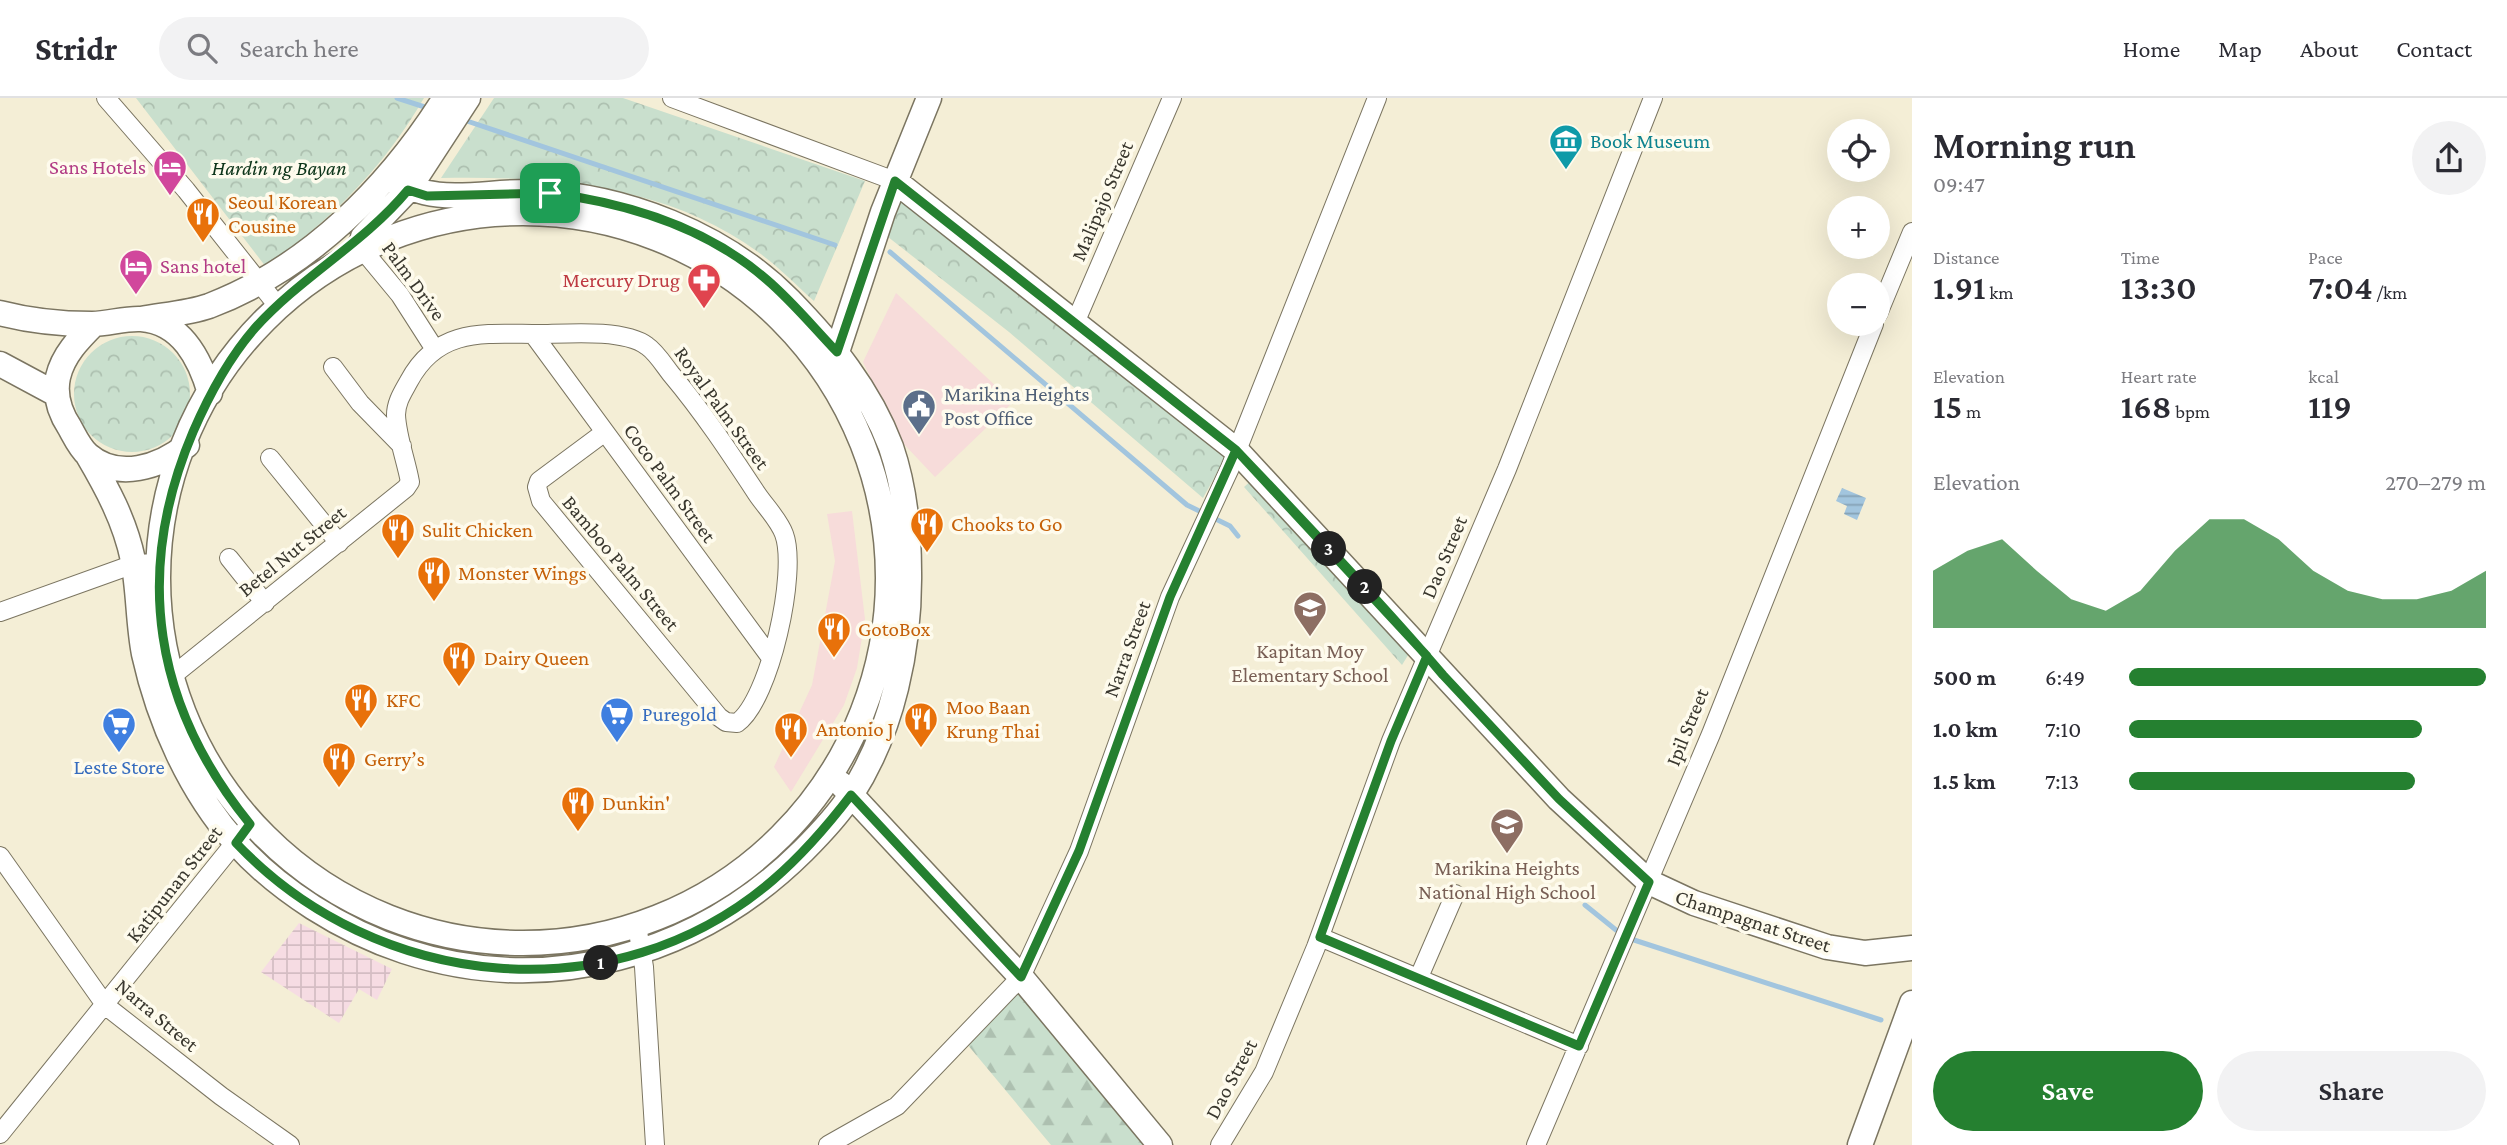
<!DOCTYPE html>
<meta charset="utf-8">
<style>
:root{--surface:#fff;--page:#f2f2f3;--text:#2b2b33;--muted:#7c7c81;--line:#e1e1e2;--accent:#258030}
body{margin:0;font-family:"Crimson Pro",serif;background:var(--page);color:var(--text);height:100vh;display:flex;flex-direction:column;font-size:26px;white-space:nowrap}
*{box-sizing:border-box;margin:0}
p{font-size:23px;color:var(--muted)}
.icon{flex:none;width:38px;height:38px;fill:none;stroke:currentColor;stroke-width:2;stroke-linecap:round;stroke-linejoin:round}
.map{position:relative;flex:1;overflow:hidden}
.drawer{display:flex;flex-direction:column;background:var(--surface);width:595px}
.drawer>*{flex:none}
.tools{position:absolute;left:1827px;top:21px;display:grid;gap:14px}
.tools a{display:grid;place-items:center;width:63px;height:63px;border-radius:50%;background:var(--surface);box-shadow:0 7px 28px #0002;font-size:35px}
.pin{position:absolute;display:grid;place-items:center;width:60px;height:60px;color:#fff;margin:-30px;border-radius:14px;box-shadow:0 4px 10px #0006}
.km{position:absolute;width:35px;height:35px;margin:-18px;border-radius:50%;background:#222;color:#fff;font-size:19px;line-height:35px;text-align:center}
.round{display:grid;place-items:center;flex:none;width:74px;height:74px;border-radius:37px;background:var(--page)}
.headline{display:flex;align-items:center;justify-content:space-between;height:119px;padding:0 21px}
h1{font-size:38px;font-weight:600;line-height:52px}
.figures{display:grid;grid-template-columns:repeat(3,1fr);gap:10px;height:119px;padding:7px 21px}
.figures div{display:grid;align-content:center}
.figures b{font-size:35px;font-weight:600}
.figures small{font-size:19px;font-weight:400}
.figures p{font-size:19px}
.chart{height:196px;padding:14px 21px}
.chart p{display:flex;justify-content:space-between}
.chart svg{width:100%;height:126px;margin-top:7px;fill:var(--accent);opacity:.7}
.cta{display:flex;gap:14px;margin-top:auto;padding:14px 21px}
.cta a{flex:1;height:80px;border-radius:42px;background:var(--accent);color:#fff;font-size:28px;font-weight:600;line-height:80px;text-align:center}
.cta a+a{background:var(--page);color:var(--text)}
ul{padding:0 21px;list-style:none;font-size:23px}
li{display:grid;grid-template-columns:112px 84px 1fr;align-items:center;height:52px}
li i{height:18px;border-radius:9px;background:var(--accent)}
header{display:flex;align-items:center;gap:42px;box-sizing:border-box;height:98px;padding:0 35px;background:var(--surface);border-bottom:2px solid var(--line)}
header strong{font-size:33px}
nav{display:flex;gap:38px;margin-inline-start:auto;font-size:24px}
.search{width:490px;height:63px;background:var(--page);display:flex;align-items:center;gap:18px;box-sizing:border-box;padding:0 24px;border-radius:38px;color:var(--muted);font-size:26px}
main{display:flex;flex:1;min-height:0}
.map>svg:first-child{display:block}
</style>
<header>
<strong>Stridr</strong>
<div class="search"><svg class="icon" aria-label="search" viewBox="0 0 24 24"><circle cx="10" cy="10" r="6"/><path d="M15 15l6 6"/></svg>Search here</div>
<nav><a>Home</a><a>Map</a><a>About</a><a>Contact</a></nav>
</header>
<main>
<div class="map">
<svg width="1912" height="1047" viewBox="0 0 1912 1047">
<defs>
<pattern id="industrial-grid" width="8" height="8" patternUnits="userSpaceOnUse" patternTransform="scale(1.75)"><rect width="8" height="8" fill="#f6dce3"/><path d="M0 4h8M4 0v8" fill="none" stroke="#d4bdc3"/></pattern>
<pattern id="forest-firs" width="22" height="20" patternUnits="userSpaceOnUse" patternTransform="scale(1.75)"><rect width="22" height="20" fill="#c9dfcd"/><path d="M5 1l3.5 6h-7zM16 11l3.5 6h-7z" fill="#adc0b0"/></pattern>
<pattern id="park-crowns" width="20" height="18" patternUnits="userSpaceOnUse" patternTransform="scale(1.75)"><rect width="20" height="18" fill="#c9dfcd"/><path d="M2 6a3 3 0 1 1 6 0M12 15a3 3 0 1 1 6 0" fill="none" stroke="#adc0b0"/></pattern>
<pattern id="water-rules" width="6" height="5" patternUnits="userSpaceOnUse" patternTransform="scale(1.75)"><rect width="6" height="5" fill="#a2c5de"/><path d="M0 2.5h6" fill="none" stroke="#85a1b4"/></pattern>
</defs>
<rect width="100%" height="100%" fill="#f4eed6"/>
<path fill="#f7dcda" d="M896,195l117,109 -78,75 -34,-36 -38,-79z
M852,413l13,108 -8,49 -13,37 -53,87 -17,-25 38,-82 23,-124 -8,-47z"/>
<path fill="url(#industrial-grid)" d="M299,825l93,46 -15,31 -18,-11 -20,34 -78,-51z"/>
<path fill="url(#forest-firs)" d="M1022,886l123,161h-94l-84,-101z"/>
<path fill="url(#park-crowns)" d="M136,0h288c-41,71 -93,121 -158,169z
M494,0h129l242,83 -51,120c-18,-16 -36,-35 -56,-49 -93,-68 -207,-76 -317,-74z
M903,101l325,254 -25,45 -194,-166 -126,-99z
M74 296a58 58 0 1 1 116 0a58 58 0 1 1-116 0Z
M1253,381l157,173 -8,13 -158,-178z"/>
<path fill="url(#water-rules)" d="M1842,390l24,10 -9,22 -13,-6 3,-8 -11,-5z"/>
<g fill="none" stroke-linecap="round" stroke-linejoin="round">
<path stroke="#a2c5de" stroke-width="5" d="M397,0l34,11
M464,22l371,125
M890,154l297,253 43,21 8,10
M1585,807l31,25
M1631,841l250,81"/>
<g stroke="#7b7561" stroke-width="20">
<path id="street" d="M106,0l80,92 91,115
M672,0l223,83
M357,145l43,52 34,53
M1878,216l34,-82
M1075,225l97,-225
M533,236l238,324
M333,269l27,36 42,43
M270,360l69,85
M229,460l36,45
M0,514l134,-48 25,-1
M171,579l235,-189 4,-6c-4,-22 -13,-45 -14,-67 0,-13 7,-23 13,-34 31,-58 83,-46 139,-47 26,-1 78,-4 99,12 9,6 17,19 24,28 32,38 59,79 86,120 8,12 22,26 27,40 14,37 -14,166 -47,189l-11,-1 -7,-5 -178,-216 -4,-14 2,-6 66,-49
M0,758l106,150 115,90 69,49
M637,828l7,41 11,178
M1320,839l259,109
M1419,879l36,-83
M0,1036l250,-310
M828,1047l69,-39 124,-129 58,-126 91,-254 60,-129 147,-370
M1220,1047l44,-73 52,-125 75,-206 116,-272 146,-371
M1536,1047l175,-411 163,-410"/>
</g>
<g stroke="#7b7561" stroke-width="27">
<path id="secondary" d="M895,83l341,269 323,349 90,83 45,21 133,44 38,6 47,-5
M158 480a365 365 0 1 1 730 0a365 365 0 1 1-730 0Z
M363,139l45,-47 60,-92
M0,215c31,8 60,11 92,11 16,0 33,-6 49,-5 41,3 59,40 69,74
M141,221c22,-4 48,-6 68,-13 100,-38 180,-119 236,-208
M94,226c-15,15 -31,31 -36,53 -4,19 2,36 12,51 5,9 10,20 18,27 30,26 72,12 99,-10
M828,263l9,-9 46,-140 46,-114
M0,266l56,30
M87,356c20,34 38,67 46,106 6,31 5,63 11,94 15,68 46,137 92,189 43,48 107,88 168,108 144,47 293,5 399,-100 17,-17 35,-36 48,-56 42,-65 59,-147 58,-223 0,-43 -4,-84 -18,-125 -22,-58 -59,-103 -102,-147 -65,-66 -165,-105 -257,-108 -53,-1 -98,16 -143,-16
M841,686l180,193 139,168
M1860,1047l52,-142"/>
</g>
<use href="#street" stroke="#fff" stroke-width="18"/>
<use href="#secondary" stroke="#fff" stroke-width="24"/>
</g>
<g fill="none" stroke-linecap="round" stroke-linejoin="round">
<g stroke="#fff" stroke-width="14">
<path id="route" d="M550,95l-123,3 -19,-6c-45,54 -106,86 -153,138 -27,31 -46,67 -62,104 -60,141 -39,274 57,392l-14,19c140,148 379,173 537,37 29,-25 55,-55 78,-85l170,182 58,-126 91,-254 66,-147c70,74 141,148 207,225l116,124 90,83 -70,164 -259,-109 71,-196 36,-85 -191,-206 -341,-269 -58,171c-24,-25 -45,-51 -71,-73 -60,-52 -139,-76 -216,-86"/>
</g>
<use href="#route" stroke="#258030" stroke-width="9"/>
</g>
<defs>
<g id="museum-pin" transform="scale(1.75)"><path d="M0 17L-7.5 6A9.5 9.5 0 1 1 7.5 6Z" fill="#0f9aa8" stroke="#fefbed"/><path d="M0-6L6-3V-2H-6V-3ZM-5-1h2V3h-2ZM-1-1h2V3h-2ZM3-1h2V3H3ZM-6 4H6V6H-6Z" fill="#fff"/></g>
<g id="hotel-pin" transform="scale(1.75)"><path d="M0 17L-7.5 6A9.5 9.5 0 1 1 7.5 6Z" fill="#d1479c" stroke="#fefbed"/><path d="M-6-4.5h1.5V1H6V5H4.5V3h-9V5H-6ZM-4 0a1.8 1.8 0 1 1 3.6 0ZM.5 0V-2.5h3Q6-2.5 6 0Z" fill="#fff"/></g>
<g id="restaurant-pin" transform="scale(1.75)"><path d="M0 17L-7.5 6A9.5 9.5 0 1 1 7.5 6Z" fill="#e8710a" stroke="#fefbed"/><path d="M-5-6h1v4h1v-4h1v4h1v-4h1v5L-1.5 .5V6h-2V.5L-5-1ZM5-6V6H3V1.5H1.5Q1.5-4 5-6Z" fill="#fff"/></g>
<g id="pharmacy-pin" transform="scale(1.75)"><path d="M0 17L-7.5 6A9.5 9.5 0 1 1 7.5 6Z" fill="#e0444e" stroke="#fefbed"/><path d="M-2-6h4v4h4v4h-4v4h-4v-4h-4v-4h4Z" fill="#fff"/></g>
<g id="civic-pin" transform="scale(1.75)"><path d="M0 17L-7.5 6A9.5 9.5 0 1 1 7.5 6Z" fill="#5c6f8a" stroke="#fefbed"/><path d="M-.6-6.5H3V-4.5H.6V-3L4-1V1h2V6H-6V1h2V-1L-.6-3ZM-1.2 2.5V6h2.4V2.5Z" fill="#fff"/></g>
<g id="school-pin" transform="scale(1.75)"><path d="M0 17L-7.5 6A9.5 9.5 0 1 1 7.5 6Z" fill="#8d6e63" stroke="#fefbed"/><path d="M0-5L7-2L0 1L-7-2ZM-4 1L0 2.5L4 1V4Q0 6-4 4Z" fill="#fff"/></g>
<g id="supermarket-pin" transform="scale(1.75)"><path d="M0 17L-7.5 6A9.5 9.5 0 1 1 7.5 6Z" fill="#3f7fe0" stroke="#fefbed"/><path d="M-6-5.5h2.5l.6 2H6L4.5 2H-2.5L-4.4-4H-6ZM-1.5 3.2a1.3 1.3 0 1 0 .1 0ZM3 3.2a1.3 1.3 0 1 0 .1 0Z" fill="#fff"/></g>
</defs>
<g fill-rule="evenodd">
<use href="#museum-pin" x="1566" y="43"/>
<use href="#hotel-pin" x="170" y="69"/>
<use href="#restaurant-pin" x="203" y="116"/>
<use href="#hotel-pin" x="136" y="168"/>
<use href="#pharmacy-pin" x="704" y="182"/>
<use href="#civic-pin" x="919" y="308"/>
<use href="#restaurant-pin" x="927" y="426"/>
<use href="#restaurant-pin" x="398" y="432"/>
<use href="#restaurant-pin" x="434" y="475"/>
<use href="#school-pin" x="1310" y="510"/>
<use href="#restaurant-pin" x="834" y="531"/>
<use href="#restaurant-pin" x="459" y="560"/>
<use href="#restaurant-pin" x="361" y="602"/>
<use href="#supermarket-pin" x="617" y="616"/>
<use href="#restaurant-pin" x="921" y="621"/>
<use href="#supermarket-pin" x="119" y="626"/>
<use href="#restaurant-pin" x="791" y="631"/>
<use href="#restaurant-pin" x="339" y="661"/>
<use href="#restaurant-pin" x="578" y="705"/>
<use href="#school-pin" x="1507" y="727"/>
</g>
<g text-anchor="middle" stroke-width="7" stroke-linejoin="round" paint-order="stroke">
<g font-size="21" fill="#0d838f" stroke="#fefbed" text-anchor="start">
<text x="1590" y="50">Book Museum</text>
</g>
<g font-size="21" fill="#b23c85" stroke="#fefbed" text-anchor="end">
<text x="146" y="76">Sans Hotels</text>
<text x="160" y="175" text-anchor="start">Sans hotel</text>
</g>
<g font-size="21" font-style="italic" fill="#0b3318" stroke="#fefbed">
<text x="279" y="77">Hardin ng Bayan</text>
</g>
<g font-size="21" fill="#39372e" stroke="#fefbed">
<text transform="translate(1102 103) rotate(-67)" y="7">Malipajo Street</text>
<text transform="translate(414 183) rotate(54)" y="7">Palm Drive</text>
<text transform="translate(722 310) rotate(54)" y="7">Royal Palm Street</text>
<text transform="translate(670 385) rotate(54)" y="7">Coco Palm Street</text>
<text transform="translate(292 453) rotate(-39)" y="7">Betel Nut Street</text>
<text transform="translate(1444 459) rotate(-67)" y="7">Dao Street</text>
<text transform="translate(621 465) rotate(50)" y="7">Bamboo Palm Street</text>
<text transform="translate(1127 551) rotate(-70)" y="7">Narra Street</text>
<text transform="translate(1687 629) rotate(-68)" y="7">Ipil Street</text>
<text transform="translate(174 786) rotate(-52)" y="7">Katipunan Street</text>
<text transform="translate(1753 823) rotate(18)" y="7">Champagnat Street</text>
<text transform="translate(157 917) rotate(40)" y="7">Narra Street</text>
<text transform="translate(1231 981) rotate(-62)" y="7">Dao Street</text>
</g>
<g font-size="21" fill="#c56008" stroke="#fefbed" text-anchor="start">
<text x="228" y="111">Seoul Korean<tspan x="228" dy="24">Cousine</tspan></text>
<text x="951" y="433">Chooks to Go</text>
<text x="422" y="439">Sulit Chicken</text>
<text x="458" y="482">Monster Wings</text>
<text x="858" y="538">GotoBox</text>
<text x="484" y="567">Dairy Queen</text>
<text x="386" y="609">KFC</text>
<text x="946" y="616">Moo Baan<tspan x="946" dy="24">Krung Thai</tspan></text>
<text x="816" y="638">Antonio J</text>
<text x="364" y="668">Gerry’s</text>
<text x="602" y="712">Dunkin'</text>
</g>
<g font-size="21" fill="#be3a42" stroke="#fefbed" text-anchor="end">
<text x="680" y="189">Mercury Drug</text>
</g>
<g font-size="21" fill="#4e5e75" stroke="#fefbed" text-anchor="start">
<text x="944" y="303">Marikina Heights<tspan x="944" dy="24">Post Office</tspan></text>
</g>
<g font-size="21" fill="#785e54" stroke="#fefbed">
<text x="1310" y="560">Kapitan Moy<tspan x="1310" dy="24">Elementary School</tspan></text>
<text x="1507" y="777">Marikina Heights<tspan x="1507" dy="24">National High School</tspan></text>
</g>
<g font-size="21" fill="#366cbe" stroke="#fefbed" text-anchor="start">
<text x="642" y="623">Puregold</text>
<text x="119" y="676" text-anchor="middle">Leste Store</text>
</g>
</g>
</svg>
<div class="tools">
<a><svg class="icon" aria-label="locate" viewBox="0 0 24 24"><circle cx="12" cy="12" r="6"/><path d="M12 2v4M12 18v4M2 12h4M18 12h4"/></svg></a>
<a>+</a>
<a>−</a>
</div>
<div class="pin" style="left:550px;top:95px;background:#1e9e55"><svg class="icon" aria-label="arrive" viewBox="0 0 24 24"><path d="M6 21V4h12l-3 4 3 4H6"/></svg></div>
<b class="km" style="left:601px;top:865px">1</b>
<b class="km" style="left:1365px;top:489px">2</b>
<b class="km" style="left:1329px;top:451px">3</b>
</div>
<section class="drawer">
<div class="headline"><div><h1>Morning run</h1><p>09:47</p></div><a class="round"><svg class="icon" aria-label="share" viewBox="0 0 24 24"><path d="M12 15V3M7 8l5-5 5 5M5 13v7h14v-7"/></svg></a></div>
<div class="figures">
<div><p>Distance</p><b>1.91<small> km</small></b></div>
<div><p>Time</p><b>13:30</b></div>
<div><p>Pace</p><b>7:04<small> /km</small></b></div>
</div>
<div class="figures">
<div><p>Elevation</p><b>15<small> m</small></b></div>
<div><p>Heart rate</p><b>168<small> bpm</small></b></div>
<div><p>kcal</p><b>119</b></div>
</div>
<div class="chart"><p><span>Elevation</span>270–279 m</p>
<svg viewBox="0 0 160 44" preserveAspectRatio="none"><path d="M0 44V24L10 17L20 13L30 24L40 34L50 38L60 31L70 17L80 6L90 6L100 13L110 24L120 31L130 34L140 34L150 31L160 24V44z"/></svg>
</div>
<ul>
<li><b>500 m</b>6:49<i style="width:100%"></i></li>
<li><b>1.0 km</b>7:10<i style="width:82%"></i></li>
<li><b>1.5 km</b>7:13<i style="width:80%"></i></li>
</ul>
<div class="cta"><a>Save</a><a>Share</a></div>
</section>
</main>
